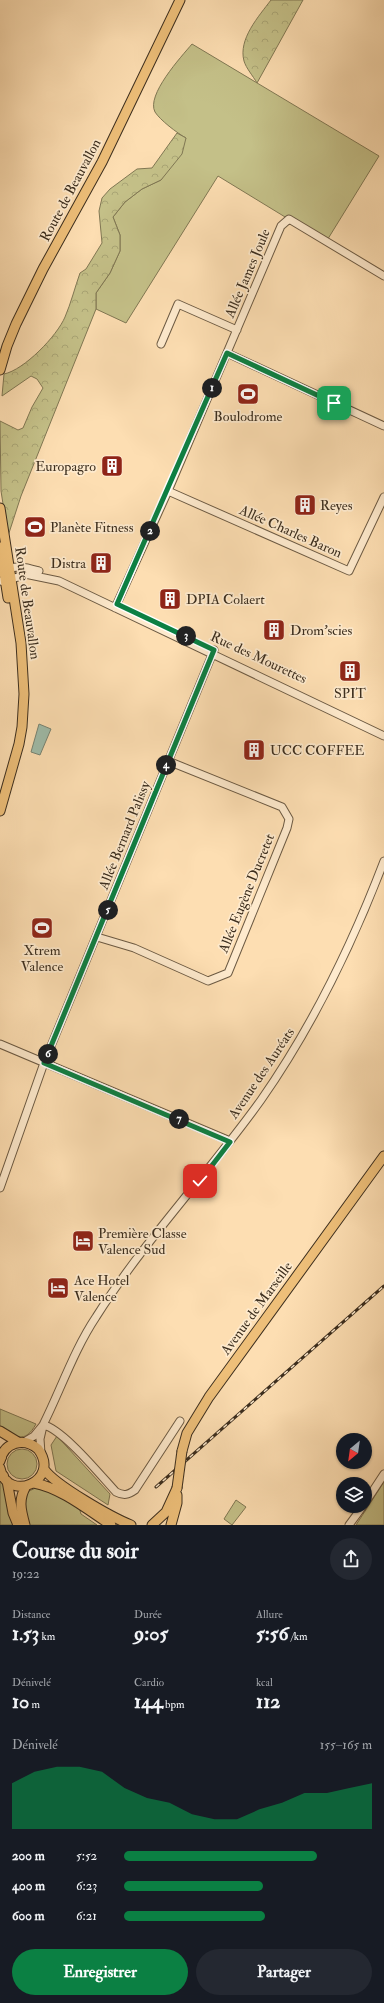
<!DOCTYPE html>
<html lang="fr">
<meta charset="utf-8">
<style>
:root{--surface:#171b24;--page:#242831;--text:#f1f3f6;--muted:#9ea1a6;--accent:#0b8043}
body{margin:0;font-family:"IM FELL Double Pica",serif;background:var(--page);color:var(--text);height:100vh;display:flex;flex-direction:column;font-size:15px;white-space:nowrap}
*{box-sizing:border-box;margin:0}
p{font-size:13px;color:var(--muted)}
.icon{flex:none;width:22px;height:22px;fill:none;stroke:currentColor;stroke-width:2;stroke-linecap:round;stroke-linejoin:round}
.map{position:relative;height:1525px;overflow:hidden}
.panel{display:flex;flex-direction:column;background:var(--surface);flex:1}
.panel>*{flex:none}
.needle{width:26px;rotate:209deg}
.tools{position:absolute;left:336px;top:1433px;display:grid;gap:8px}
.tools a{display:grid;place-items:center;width:36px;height:36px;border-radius:50%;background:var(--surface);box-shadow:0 1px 3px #0004;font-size:20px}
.pin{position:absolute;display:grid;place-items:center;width:34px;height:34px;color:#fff;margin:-17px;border-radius:8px;box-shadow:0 2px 6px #0006}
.km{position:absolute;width:20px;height:20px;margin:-10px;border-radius:50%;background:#222;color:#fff;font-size:11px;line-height:20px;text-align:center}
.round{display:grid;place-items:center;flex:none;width:42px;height:42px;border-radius:21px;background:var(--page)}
.overview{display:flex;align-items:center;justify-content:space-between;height:68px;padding:0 12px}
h1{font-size:22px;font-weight:700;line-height:30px}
.metrics{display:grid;grid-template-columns:repeat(3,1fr);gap:6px;height:68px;padding:4px 12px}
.metrics div{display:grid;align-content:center}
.metrics b{font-size:20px;font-weight:700}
.metrics small{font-size:11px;font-weight:400}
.metrics p{font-size:11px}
.chart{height:112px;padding:8px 12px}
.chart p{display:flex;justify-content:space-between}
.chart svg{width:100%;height:72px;margin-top:4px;fill:var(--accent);opacity:.7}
.button{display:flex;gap:8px;margin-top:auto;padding:8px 12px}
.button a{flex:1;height:46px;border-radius:24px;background:var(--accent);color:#fff;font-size:16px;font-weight:700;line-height:46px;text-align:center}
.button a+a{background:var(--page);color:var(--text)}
ul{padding:0 12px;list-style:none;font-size:13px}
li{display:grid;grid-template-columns:64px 48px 1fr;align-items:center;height:30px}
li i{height:10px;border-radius:5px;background:var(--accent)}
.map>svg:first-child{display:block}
</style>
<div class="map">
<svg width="384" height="1525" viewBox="0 0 384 1525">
<defs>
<pattern id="forest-crowns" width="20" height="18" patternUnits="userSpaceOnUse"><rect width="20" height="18" fill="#c4c088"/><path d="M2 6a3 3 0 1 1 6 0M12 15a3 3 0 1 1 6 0" fill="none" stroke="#a9a575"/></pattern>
</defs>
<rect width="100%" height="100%" fill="#fddeb2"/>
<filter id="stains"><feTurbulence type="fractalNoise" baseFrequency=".005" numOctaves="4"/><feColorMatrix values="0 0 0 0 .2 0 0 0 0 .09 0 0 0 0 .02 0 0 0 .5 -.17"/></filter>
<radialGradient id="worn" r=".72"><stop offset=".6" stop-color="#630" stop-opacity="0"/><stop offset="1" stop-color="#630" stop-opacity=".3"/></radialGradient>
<path fill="#c4c088" stroke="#807753" d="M192,44l187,112 -53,86 -108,-66 -92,147 -30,-14v-16l14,-20 10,-22v-16l-7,-18 12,-15 17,-13 19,-9 25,-42c-9,-5 -26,-18 -31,-26 -9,-17 26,-55 37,-68z
M0,1409l36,15c-11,20 -21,14 -36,3z
M57,1436l53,58 -2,11 -52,-34 -5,-26z
M7 1464a15 15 0 1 1 30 0a15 15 0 1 1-30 0Z
M0,1480l5,6 10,39h-15z
M384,1482v43h-28z
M40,1486l39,21 2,7 16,11h-69l-4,-19 3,-14z
M236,1500l10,7 -14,18 -8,-6z"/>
<path fill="url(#forest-crowns)" stroke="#807753" d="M271,0h32l-46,83c-4,-7 -11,-15 -13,-22 -6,-22 15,-45 27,-61z
M177,133l9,5 -4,16 -21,26 -19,9 -17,13 -12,15 7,18v16l-10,22 -14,20v16l-75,187 -13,40 -7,-45 -1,-70 18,9 5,-2 9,-21 11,-19 -6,-9 -6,-3 -29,20 2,-22c20,-4 53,-38 61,-57 6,-14 10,-30 15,-44l6,-4 16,-26 -3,-32 3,-13 8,-9 27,-20 15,-1z"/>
<path fill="#9fbcaa" stroke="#778372" d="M39,724l12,5 -11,26 -9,-3z"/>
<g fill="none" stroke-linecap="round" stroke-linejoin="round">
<g stroke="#6c5a43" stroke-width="9">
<path id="minor" d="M161,344l17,-40 59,26
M227,353l157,73
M168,491l181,80 35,-74
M5,570c11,-6 23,-2 34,1
M0,581l5,1 20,-8 34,7 325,155
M115,608l53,-117 113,-265 8,-7 95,57
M97,937l37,11 74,33 20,-8 59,-145 2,-9 -7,-12 -114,-46
M0,1044l230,97
M0,1188l44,-125 170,-413
M43,1425c19,3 59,52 73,67 8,4 12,3 19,-2l45,-69
M24,1442l10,-6 9,-11c18,-36 31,-75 53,-108 48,-76 112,-143 165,-217 51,-73 91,-155 123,-239
M41,1453l-1,-14 3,-13
M365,1503l19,-29
M349,1525l14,-19"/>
</g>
<g stroke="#3c2e1e" stroke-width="11">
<path id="major" d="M0,370l7,-24 9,-22 27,-55 59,-107 78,-162
M0,508l21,135 3,51 -2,33 -3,17 -19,67
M0,547l8,51
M0,1431l18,11
M182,1451l5,-18 22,-36 175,-241
M0,1461c4,-19 24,-24 38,-12 24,32 -31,55 -38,19
M44,1469c11,16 67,48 87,56
M7,1481l6,32 5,12
M34,1483c27,5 54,27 77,42
M25,1525c-4,-15 -7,-25 1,-39
M152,1525l14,-13 11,-24
M171,1525l6,-22v-8"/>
</g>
<g stroke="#3c2e1e" stroke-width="12">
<path id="highway" d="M0,1457h1
M0,1476h3"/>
</g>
<use href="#minor" stroke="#feeacd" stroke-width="7"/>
<use href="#major" stroke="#eebf79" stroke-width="9"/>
<use href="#highway" stroke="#eebf79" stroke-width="10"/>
<g stroke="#3c2e1e" stroke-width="3">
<path id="rail" d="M156,1487l228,-201"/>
</g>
<use href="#rail" stroke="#feeacd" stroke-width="1.5" stroke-dasharray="4.5" stroke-linecap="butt"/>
<g stroke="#3c2e1e" stroke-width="11" stroke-linecap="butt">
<path id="major-bridge" d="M177,1488l5,-37"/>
</g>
<use href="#major-bridge" stroke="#eebf79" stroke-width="9"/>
</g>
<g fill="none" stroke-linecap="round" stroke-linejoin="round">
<g stroke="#fff" stroke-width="8">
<path id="route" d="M200,1181l30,-39 -186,-79 170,-413 -97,-46 110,-251 107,50"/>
</g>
<use href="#route" stroke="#0b8043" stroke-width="5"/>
</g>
<defs>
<g id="stadium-square" transform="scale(1.15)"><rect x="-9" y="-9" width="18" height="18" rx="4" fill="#8f2418" stroke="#feeacd"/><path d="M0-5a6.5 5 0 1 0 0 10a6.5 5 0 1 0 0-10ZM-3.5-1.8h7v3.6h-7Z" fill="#fff"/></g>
<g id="building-square" transform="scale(1.15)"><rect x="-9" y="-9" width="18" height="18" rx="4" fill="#8f2418" stroke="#feeacd"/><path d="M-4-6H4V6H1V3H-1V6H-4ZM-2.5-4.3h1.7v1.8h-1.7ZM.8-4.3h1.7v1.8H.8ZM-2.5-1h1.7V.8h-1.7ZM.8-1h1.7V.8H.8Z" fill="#fff"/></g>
<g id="hotel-square" transform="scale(1.15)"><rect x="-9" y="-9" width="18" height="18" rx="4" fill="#8f2418" stroke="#feeacd"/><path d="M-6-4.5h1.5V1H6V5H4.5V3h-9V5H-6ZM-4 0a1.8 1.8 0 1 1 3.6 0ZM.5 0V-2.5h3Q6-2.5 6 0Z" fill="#fff"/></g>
</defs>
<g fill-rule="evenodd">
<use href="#stadium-square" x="248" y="394"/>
<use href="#building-square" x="112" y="466"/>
<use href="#building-square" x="305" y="505"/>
<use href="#stadium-square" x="35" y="527"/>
<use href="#building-square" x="101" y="563"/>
<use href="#building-square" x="170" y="599"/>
<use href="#building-square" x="274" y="630"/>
<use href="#building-square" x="350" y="671"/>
<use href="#building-square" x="254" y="750"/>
<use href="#stadium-square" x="42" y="928"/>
<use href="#hotel-square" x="83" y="1241"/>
<use href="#hotel-square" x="58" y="1288"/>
</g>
<g text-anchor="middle" stroke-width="3.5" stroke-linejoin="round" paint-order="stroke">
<g font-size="14" fill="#3c2e1e" stroke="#feeacd">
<text transform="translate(70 190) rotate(-62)" y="5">Route de Beauvallon</text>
<text transform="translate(247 273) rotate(-67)" y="5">Allée James Joule</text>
<text transform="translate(291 531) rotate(24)" y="5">Allée Charles Baron</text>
<text transform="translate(28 603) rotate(82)" y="5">Route de Beauvallon</text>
<text transform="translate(259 657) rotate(25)" y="5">Rue des Mourettes</text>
<text transform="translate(124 835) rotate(-68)" y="5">Allée Bernard Palissy</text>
<text transform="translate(246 893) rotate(-68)" y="5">Allée Eugène Ducretet</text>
<text transform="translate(261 1073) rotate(-56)" y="5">Avenue des Auréats</text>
<text transform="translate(256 1308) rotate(-54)" y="5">Avenue de Marseille</text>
</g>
<g font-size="14" fill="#3c2e1e" stroke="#feeacd" text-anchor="start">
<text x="248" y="421" text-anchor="middle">Boulodrome</text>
<text x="96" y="471" text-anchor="end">Europagro</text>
<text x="320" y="510">Reyes</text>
<text x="50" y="532">Planète Fitness</text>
<text x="86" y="568" text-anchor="end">Distra</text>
<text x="186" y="604">DPIA Colaert</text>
<text x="290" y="635">Drom'scies</text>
<text x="350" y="698" text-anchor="middle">SPIT</text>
<text x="270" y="755">UCC COFFEE</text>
<text x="42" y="955" text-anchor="middle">Xtrem<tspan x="42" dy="16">Valence</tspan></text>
<text x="98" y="1238">Première Classe<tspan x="98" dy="16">Valence Sud</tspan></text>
<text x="74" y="1285">Ace Hotel<tspan x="74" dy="16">Valence</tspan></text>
</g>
</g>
<rect width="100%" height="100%" filter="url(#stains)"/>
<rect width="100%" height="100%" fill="url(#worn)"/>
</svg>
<div class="tools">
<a><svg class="needle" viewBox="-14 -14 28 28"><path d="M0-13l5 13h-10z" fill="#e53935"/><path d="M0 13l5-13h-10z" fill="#9ea1a6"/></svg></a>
<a><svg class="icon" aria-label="layers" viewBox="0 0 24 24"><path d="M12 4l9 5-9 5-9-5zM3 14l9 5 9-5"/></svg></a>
</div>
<div class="pin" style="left:334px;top:403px;background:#1e9e55"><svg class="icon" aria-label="arrive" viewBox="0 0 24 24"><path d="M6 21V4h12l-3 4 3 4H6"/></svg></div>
<div class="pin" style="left:200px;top:1181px;background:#d93025"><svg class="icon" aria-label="check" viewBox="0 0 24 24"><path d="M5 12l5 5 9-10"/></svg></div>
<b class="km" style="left:212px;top:388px">1</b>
<b class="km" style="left:150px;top:531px">2</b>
<b class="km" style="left:186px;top:636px">3</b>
<b class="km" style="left:166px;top:765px">4</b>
<b class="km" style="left:108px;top:910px">5</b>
<b class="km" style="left:48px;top:1054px">6</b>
<b class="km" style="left:179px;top:1119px">7</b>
</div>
<section class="panel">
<div class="overview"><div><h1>Course du soir</h1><p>19:22</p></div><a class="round"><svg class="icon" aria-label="share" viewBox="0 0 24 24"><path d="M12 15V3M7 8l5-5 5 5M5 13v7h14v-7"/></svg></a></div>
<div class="metrics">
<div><p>Distance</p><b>1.53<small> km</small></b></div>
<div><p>Durée</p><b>9:05</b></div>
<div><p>Allure</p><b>5:56<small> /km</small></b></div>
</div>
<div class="metrics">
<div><p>Dénivelé</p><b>10<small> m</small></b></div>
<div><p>Cardio</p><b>144<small> bpm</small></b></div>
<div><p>kcal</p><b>112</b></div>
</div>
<div class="chart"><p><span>Dénivelé</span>155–165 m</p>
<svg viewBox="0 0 160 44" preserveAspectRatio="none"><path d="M0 44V16L10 9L20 6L30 6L40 9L50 19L60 25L70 28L80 35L90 38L100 38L110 32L120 28L130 22L140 22L150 19L160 16V44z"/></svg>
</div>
<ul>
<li><b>200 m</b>5:52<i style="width:78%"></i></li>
<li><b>400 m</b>6:23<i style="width:56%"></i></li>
<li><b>600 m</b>6:21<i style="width:57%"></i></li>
</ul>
<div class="button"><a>Enregistrer</a><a>Partager</a></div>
</section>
